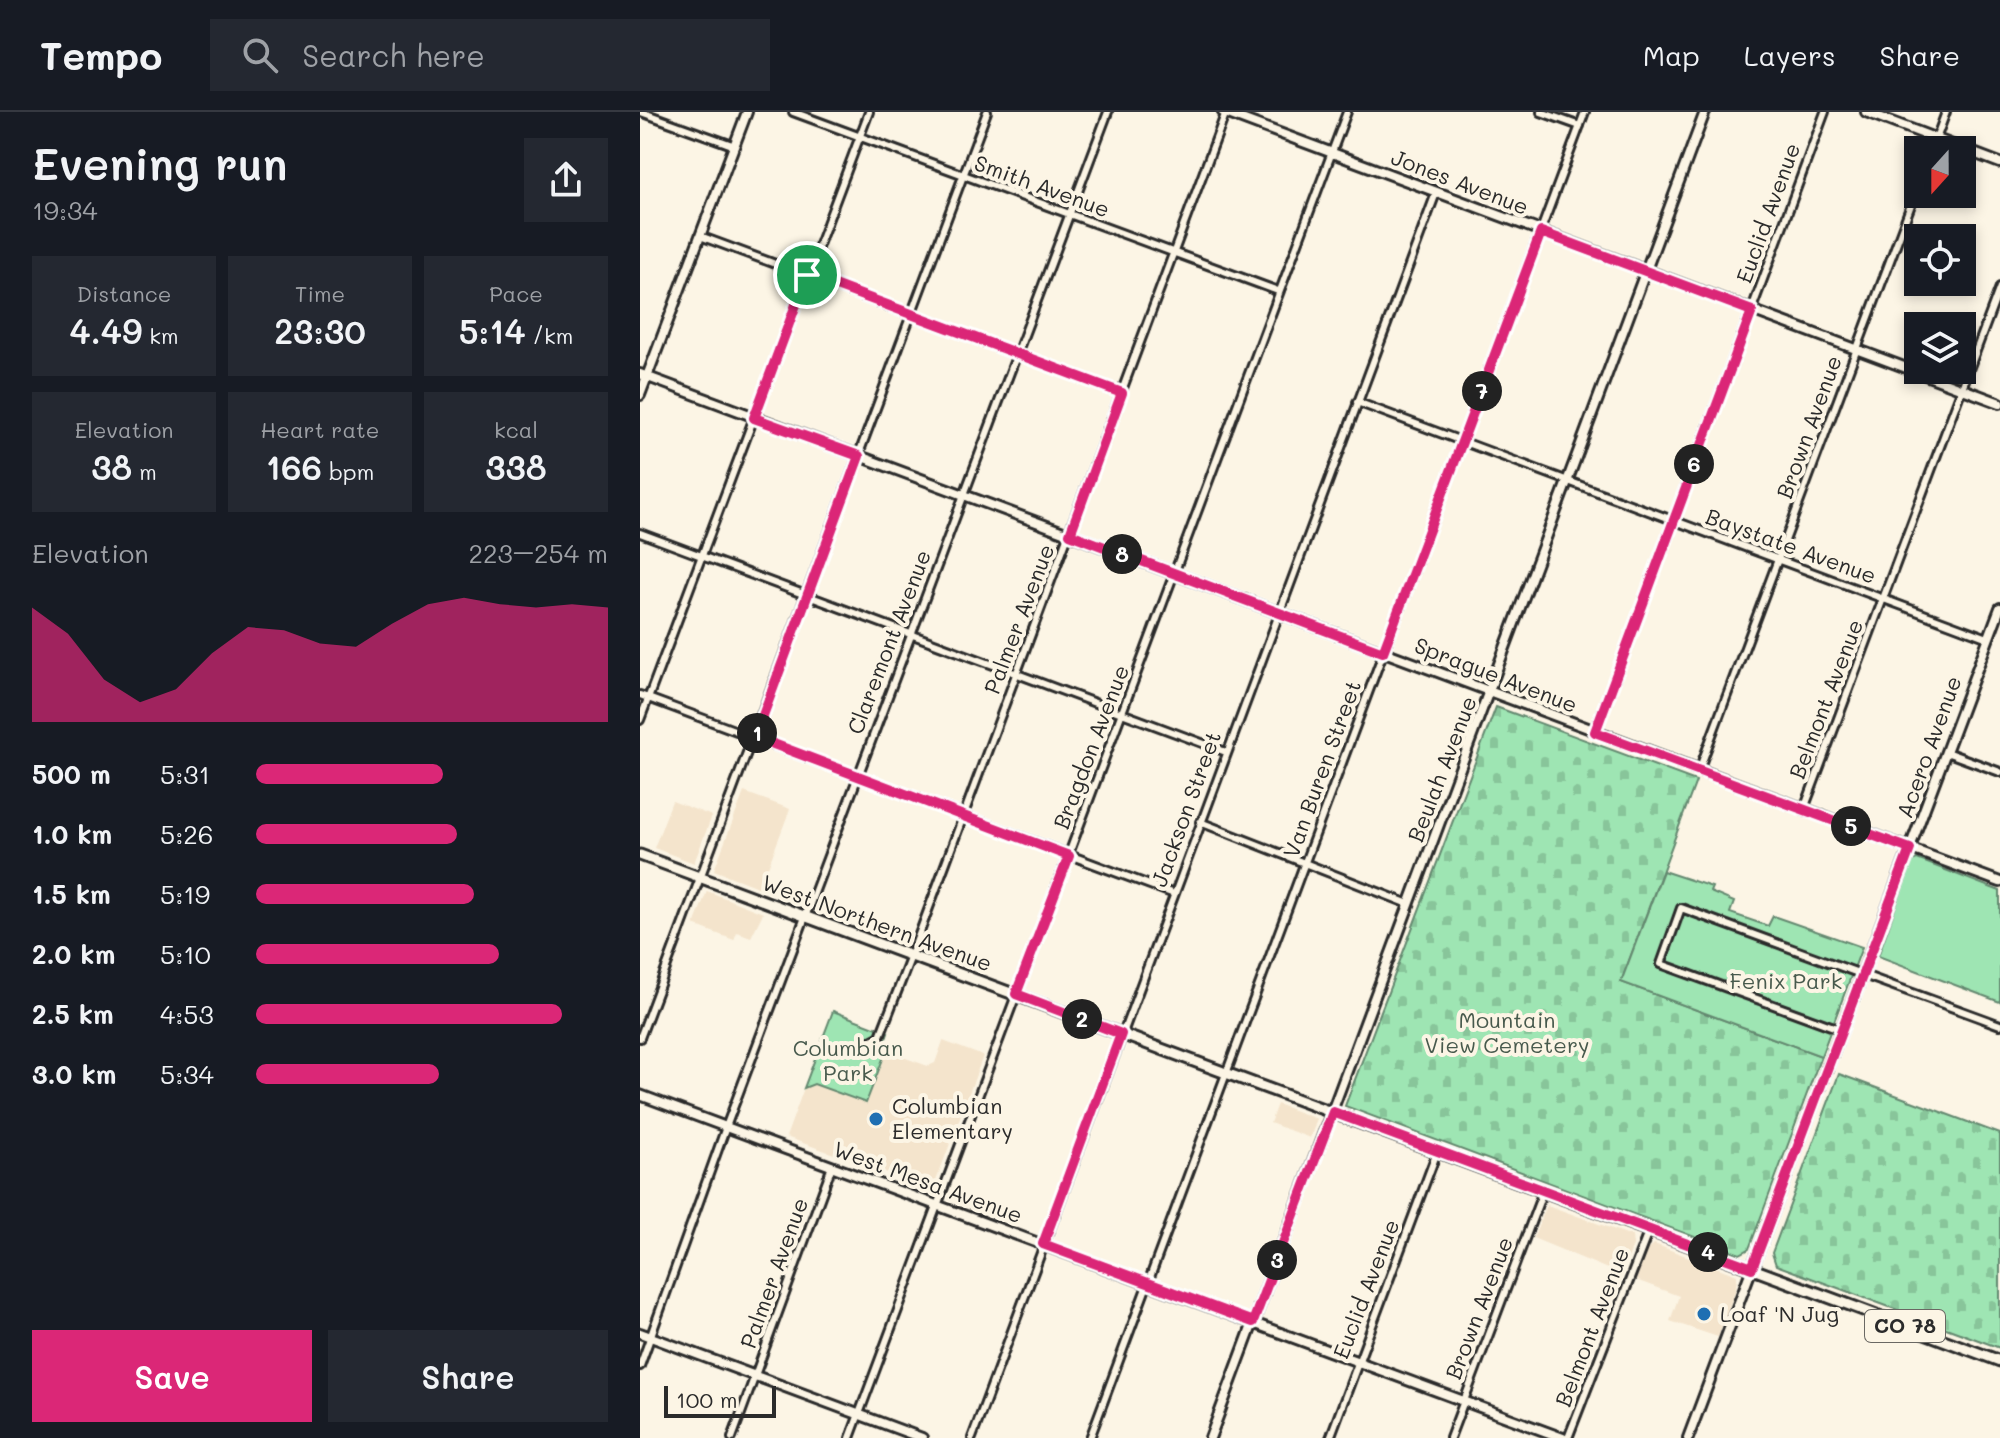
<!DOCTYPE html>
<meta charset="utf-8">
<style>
:root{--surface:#171b24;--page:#242831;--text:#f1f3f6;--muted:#9ea1a6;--line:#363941;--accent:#db2777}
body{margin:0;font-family:Mali,sans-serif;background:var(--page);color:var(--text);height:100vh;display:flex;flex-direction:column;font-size:30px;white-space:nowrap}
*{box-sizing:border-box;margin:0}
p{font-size:26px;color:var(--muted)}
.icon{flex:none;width:44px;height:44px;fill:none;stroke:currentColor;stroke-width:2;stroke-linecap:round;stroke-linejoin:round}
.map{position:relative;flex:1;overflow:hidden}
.panel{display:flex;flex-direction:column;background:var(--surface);width:640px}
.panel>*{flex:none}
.needle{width:52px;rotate:201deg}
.fabs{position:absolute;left:1264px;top:24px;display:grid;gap:16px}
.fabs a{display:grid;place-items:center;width:72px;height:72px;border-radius:0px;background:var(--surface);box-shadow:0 4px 12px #0003;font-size:40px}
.scale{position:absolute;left:24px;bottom:20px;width:112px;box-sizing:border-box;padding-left:8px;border:4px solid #2b2b2b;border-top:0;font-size:22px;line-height:28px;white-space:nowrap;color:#2b2b2b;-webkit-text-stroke:6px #fcf5e5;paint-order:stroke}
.pin{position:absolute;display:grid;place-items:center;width:68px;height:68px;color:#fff;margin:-34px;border:4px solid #fff;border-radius:50%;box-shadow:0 2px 8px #0007}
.km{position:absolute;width:40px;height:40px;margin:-20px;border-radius:50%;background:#222;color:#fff;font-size:22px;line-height:40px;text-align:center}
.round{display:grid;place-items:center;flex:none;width:84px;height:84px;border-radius:0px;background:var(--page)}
.summary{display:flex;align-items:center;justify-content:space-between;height:136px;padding:0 32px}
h1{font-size:44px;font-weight:600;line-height:60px}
.metrics{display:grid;grid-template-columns:repeat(3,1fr);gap:12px;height:136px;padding:8px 32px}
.metrics div{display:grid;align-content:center;border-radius:0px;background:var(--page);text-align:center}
.metrics b{font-size:34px;font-weight:600}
.metrics small{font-size:22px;font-weight:400}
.metrics p{font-size:22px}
.chart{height:224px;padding:16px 32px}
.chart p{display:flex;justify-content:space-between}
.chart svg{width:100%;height:144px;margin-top:8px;fill:var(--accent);opacity:.7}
.action{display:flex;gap:16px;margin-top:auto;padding:16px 32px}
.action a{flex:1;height:92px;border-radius:0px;background:var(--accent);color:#fff;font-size:32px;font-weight:600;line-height:92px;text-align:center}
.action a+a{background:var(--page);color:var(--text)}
ul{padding:0 32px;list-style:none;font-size:26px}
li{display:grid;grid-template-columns:128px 96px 1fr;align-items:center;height:60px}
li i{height:20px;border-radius:10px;background:var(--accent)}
header{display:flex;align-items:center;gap:48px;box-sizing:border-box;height:112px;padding:0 40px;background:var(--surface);border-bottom:2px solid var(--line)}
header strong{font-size:38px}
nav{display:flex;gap:44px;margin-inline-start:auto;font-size:28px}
.search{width:560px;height:72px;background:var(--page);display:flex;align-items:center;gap:20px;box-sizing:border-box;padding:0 28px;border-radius:0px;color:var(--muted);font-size:30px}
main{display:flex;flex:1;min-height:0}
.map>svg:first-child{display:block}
</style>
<header>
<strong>Tempo</strong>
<div class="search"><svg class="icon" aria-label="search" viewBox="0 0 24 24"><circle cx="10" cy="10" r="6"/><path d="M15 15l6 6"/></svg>Search here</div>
<nav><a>Map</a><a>Layers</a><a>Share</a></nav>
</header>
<main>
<section class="panel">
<div class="summary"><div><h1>Evening run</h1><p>19:34</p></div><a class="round"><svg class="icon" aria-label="share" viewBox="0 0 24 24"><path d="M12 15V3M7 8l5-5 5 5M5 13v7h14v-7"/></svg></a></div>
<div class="metrics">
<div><p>Distance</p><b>4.49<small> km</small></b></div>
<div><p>Time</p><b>23:30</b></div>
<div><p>Pace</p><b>5:14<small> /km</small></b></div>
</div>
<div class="metrics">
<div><p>Elevation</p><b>38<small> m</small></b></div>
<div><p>Heart rate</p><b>166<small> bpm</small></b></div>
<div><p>kcal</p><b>338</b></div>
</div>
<div class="chart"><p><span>Elevation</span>223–254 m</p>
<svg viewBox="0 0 160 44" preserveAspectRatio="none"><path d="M0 44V9L10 17L20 31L30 38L40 34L50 23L60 15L70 16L80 20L90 21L100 14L110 8L120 6L130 8L140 9L150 8L160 9V44z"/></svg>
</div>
<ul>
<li><b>500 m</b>5:31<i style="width:53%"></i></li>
<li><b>1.0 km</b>5:26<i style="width:57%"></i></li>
<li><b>1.5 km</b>5:19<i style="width:62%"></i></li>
<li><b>2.0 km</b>5:10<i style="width:69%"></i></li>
<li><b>2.5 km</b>4:53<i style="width:87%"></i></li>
<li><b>3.0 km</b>5:34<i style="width:52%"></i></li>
</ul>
<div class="action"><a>Save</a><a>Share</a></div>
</section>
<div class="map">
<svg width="1360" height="1326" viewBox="0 0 1360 1326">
<defs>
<pattern id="cemetery-stones" width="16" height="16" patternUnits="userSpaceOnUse" patternTransform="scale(2)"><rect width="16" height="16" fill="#9ee5b3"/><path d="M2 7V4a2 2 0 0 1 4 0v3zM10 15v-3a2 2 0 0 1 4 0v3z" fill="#88c59a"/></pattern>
</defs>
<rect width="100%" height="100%" fill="#fcf5e5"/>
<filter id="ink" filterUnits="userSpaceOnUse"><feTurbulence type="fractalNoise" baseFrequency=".0125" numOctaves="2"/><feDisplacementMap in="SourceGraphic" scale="16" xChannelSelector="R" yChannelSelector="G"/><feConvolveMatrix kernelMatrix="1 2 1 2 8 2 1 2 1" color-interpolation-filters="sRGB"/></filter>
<g filter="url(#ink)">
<path fill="#f4e4cc" d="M104,680l46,17 -30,79 -46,-18z
M32,689l40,15 -18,47 -40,-15z
M67,779l56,22 -12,24 -14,-5 -3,8 -40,-15z
M303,929l40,15 -50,133 -147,-52 18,-49 10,-4 52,19 20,-52 42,15 7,-3z
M637,992l40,15 -7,19 -40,-15z
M907,1093l85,31 1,9 -11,30 -89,-37z
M1014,1132l83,31 -1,13 -18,49 -48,-16 9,-25 -43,-16 10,-29z"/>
<path fill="url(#cemetery-stones)" stroke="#64886f" stroke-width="2" d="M856,595l200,74 -75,201 200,74 -72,193 -9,5 -395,-148z
M1199,962l161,60v214l-224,-83 -4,-12z"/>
<path fill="#9ee5b3" stroke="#64886f" stroke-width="2" d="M1277,747l83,32v111l-122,-46 34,-95z
M1023,759l49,16 -2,5 24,10 -4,11 38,13 5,-10 89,31 -41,109 -200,-74z
M193,899l55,21 -6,17 4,2 -20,52 -52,-19 -10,4z"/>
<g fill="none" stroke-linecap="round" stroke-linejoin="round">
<g stroke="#2b2b2b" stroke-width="12">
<path id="street" d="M1,0l94,34
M153,0l485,179
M901,0l39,14
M1292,38l14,-38
M60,124l422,157
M717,290l631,236
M0,421l586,219
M0,583l534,199
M0,608l229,-608
M955,620l230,-620
M1306,640l54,20
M1059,658l219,-584
M1164,697l196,-522
M560,710l209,82
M1202,918l-181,-66 20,-56 319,117
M0,926l347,-926
M229,930l11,-6 31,-80 315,-844
M0,1254l86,-239 382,-1015
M92,1326l100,-272
M210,1326l497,-1326
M332,1326l464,-1245
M450,1326l495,-1326
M690,1326l107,-286
M810,1326l93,-247
M928,1326l81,-208"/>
</g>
<g stroke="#2b2b2b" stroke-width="14">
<path id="secondary" d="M583,0l777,291
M1226,0l134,51
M0,262l1360,508
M0,283l107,-283
M0,983l923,343
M0,1221l282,105
M570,1326l495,-1326
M1048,1326l312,-830"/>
</g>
<g stroke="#2b2b2b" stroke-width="15">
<path id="primary" d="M0,743l1360,506"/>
</g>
<use href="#street" stroke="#fcf5e5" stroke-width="6"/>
<use href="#secondary" stroke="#fcf5e5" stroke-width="8"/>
<use href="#primary" stroke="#fcf5e5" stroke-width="9"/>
</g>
</g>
<g fill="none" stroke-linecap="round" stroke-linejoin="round" filter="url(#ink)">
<g stroke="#fff" stroke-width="16">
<path id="route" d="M901,120l211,79 -157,421 315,117 -158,419 -419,-156 -80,210 -210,-78 78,-210 -105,-40 53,-138 -314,-119 104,-281 -105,-38 53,-143 315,118 -52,141 313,118z"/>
</g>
<use href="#route" stroke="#db2777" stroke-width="10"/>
</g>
<g fill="#1f6fb2" stroke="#fcf5e5" stroke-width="3">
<circle cx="236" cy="1007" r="8"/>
<circle cx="1064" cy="1202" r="8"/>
</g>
<g text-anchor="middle" stroke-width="8" stroke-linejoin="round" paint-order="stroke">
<rect fill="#fcf5e5" stroke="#6a6863" stroke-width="2" x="1225" y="1198" width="80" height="32" rx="6"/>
<g font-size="20" font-weight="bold" fill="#2b2b2b">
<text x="1265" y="1221">CO 78</text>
</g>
<g font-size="22" fill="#2b2b2b" stroke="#fcf5e5">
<text transform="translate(820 70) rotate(21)" y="8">Jones Avenue</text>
<text transform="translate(402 74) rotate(20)" y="8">Smith Avenue</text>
<text transform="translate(1128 101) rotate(-70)" y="8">Euclid Avenue</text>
<text transform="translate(1169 315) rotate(-70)" y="8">Brown Avenue</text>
<text transform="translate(1151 434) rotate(20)" y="8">Baystate Avenue</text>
<text transform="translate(379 507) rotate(-69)" y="8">Palmer Avenue</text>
<text transform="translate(249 530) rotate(-69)" y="8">Claremont Avenue</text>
<text transform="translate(856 563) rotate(21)" y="8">Sprague Avenue</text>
<text transform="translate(1186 587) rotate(-69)" y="8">Belmont Avenue</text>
<text transform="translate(451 635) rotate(-69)" y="8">Bragdon Avenue</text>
<text transform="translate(1289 635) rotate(-70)" y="8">Acero Avenue</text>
<text transform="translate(682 657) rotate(-70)" y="8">Van Buren Street</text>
<text transform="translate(802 657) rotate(-69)" y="8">Beulah Avenue</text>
<text transform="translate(546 697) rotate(-70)" y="8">Jackson Street</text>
<text transform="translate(237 811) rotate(20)" y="8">West Northern Avenue</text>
<text transform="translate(288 1070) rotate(20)" y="8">West Mesa Avenue</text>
<text transform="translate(134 1161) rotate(-70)" y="8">Palmer Avenue</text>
<text transform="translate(726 1177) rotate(-69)" y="8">Euclid Avenue</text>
<text transform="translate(839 1196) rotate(-69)" y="8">Brown Avenue</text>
<text transform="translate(952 1215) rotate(-69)" y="8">Belmont Avenue</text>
</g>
<g font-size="22" fill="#485a4d" stroke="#fcf5e5">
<text x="1146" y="877">Fenix Park</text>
<text x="867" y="916">Mountain<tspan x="867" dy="25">View Cemetery</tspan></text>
<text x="208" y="944">Columbian<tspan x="208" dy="25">Park</tspan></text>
</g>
<g font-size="22" fill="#2b2b2b" stroke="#fcf5e5" text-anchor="start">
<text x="252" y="1002">Columbian<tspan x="252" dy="25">Elementary</tspan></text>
<text x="1080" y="1210">Loaf 'N Jug</text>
</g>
</g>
</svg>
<div class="fabs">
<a><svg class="needle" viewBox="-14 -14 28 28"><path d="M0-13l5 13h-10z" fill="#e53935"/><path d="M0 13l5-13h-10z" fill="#9ea1a6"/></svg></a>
<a><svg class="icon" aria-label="locate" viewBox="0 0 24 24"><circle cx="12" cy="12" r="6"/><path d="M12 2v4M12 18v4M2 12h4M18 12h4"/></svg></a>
<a><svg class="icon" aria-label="layers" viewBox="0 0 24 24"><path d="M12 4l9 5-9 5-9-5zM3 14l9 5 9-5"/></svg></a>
</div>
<div class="scale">100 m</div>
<div class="pin" style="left:167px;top:163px;background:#1e9e55"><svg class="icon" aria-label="arrive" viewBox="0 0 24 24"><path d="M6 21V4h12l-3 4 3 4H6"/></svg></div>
<b class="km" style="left:117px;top:621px">1</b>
<b class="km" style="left:442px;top:907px">2</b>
<b class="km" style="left:637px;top:1148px">3</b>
<b class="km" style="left:1068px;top:1140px">4</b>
<b class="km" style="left:1211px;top:714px">5</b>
<b class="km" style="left:1054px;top:352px">6</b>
<b class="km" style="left:842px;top:279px">7</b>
<b class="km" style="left:482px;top:442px">8</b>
</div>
</main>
